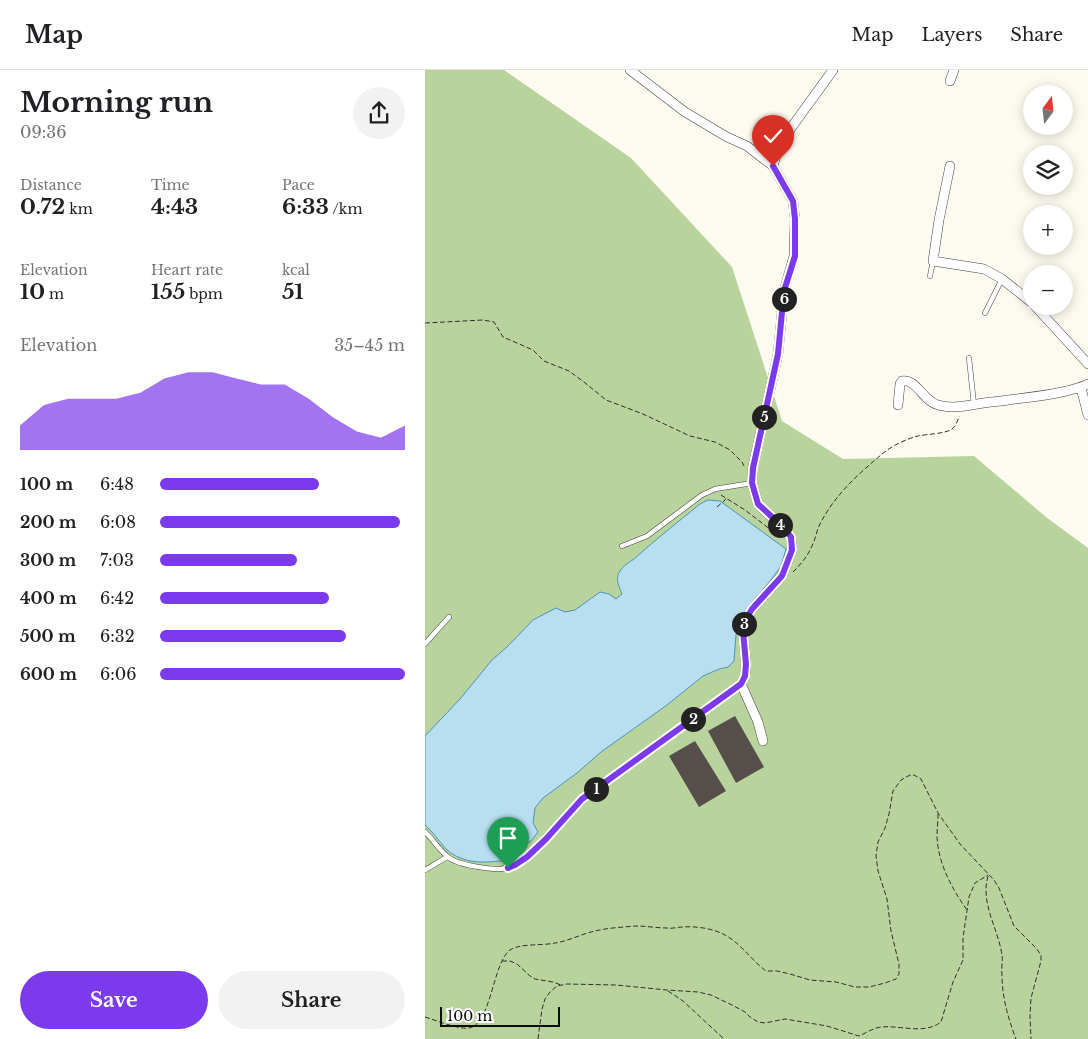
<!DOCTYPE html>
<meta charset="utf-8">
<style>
:root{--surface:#fff;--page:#f2f2f2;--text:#202124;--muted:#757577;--line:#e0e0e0;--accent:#7c3aed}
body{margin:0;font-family:"Libre Baskerville",serif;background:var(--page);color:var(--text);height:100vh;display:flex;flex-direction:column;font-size:19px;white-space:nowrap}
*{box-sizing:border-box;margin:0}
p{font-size:16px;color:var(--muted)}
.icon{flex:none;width:28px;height:28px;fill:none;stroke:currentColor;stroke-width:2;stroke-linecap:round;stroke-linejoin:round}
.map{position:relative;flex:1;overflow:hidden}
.details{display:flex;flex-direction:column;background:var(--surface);width:425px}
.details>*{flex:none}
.needle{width:32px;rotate:15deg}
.controls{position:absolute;left:598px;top:15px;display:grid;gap:10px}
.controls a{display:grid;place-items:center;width:50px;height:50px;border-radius:50%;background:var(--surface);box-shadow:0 2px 12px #0003;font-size:25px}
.scale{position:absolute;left:15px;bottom:12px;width:120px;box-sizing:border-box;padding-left:5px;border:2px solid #0d0d0d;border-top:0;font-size:14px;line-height:18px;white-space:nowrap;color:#0d0d0d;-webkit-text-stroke:4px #fff;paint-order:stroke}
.pin{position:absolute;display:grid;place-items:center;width:42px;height:42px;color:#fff;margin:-51px -21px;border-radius:50% 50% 50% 0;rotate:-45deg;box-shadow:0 0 5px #0007}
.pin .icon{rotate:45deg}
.km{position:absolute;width:25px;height:25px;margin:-12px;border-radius:50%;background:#222;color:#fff;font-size:14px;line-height:25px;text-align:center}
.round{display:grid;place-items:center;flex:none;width:52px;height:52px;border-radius:26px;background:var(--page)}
.summary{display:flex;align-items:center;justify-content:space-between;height:85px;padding:0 20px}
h1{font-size:28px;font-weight:700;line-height:38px}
.figures{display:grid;grid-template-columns:repeat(3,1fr);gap:8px;height:85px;padding:5px 20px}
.figures div{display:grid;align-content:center}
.figures b{font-size:21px;font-weight:700}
.figures small{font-size:14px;font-weight:400}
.figures p{font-size:14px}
.chart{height:140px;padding:10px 20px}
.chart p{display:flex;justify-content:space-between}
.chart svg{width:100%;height:90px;margin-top:5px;fill:var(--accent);opacity:.7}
.primary-button{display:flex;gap:10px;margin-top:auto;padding:10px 20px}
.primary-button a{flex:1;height:58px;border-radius:30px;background:var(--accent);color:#fff;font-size:20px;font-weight:700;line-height:58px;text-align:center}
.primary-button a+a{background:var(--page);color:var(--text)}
ul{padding:0 20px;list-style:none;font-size:16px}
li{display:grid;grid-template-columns:80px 60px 1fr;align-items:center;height:38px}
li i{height:12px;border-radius:6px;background:var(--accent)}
header{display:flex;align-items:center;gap:30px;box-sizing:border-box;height:70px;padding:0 25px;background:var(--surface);border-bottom:1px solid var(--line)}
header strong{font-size:24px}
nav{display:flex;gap:28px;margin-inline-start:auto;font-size:18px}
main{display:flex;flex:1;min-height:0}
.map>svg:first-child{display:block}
</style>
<header>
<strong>Map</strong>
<nav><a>Map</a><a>Layers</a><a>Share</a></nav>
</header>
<main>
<section class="details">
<div class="summary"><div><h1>Morning run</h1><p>09:36</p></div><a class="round"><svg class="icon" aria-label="share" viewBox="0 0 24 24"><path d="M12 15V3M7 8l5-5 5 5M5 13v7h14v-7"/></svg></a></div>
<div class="figures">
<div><p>Distance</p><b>0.72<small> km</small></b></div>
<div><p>Time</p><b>4:43</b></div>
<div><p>Pace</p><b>6:33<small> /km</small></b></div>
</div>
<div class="figures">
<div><p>Elevation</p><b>10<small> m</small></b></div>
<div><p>Heart rate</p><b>155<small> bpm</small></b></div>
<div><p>kcal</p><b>51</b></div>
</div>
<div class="chart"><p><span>Elevation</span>35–45 m</p>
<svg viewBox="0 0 160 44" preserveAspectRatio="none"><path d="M0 44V32L10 22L20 19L30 19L40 19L50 16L60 9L70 6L80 6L90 9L100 12L110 12L120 19L130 28L140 35L150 38L160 32V44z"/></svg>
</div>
<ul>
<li><b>100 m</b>6:48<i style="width:65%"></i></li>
<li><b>200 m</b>6:08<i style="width:98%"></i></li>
<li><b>300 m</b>7:03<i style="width:56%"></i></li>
<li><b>400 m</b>6:42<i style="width:69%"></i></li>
<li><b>500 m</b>6:32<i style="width:76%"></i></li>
<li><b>600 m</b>6:06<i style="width:100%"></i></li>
</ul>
<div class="primary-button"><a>Save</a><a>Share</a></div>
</section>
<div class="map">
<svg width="663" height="969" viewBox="0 0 663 969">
<rect width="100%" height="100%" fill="#fdfaef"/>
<path fill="#b8d49c" d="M0,0h79l127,88 101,109 50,154 61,38 131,-3 72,61 42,31v491h-663z"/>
<path fill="#b8def0" stroke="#4695c0" d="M283,430l12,1 66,48 -5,17 -10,14 -25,30 -7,14 -3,11 -2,26 -6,6 -9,2 -16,7 -36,29 -66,47 -24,21 -34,25 -8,10 -2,15 5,9 -7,9 -10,5 -14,14c-22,3 -43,5 -61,-11 -7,-8 -13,-17 -21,-24v-89l35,-37 32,-39 16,-14 25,-26 23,-12 9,4 10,-2 25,-18 9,2 7,5 6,-5c-2,-6 -6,-12 -4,-19 3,-8 9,-11 16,-16 21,-19 44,-37 66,-55z"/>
<path fill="#554e4a" d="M310,646l29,51 -28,16 -28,-52z
M270,671l31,50 -27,16 -30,-51z"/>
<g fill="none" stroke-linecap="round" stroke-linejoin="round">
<g stroke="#404040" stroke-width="5.5">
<path id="lane" d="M505,206l3,-15
M560,243l17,-34
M544,288l5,47
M197,476l25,-10 55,-41 13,-6 37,-6
M0,574l24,-27
M0,762c8,7 14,18 23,25 9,8 47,14 58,11 25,-5 51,-42 67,-60 16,-17 38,-30 57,-44 37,-26 74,-53 111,-80
M0,800l22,-13"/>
</g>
<g stroke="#404040" stroke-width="10">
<path id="street" d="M205,0l55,42 42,25 20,9 26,20
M525,11l4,-11
M525,96l-11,54 -6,41 51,8 18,10 29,23
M610,236l53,58
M656,318l7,27
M473,335l2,-21 2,-3c14,-3 21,20 36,24 16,5 36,-1 53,-3 24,-3 48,-5 71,-10 9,-2 18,-4 26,-8
M338,671l-5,-19 -17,-38 4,-8 1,-12 -3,-33 1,-9 8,-13 30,-33 10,-26 -1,-13 -7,-8 -26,-25 -6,-21 1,-16 25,-113 6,-63 10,-35 1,-37 -2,-18 -20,-35 5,-17 13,-21 42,-58"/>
</g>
<path stroke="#2f2f2f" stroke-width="1" stroke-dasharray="5 2.5" stroke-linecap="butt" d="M0,253l58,-3 11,2 9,15 30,13 11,11 25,10 15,11 22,18 37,14 47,22 25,6 15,8 12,12 2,4
M296,425l24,15 30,23
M292,437l9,-8
M368,502c7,-7 14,-15 18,-24 4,-7 5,-15 8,-22 14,-29 38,-51 62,-71 10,-9 25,-16 37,-19 9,-2 27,-2 34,-7 4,-3 6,-9 7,-13
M513,744c0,7 -1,15 -1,23 1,26 15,52 30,73
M563,806c-8,27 10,52 14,79 1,6 -1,13 0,20 0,22 6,43 14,64
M77,891h8l7,3 13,12 5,3 18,3 8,3
M243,921l15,10 41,38
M0,947c10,3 35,13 44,11 22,-3 24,-66 41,-78 10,-7 32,-4 45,-7 14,-2 26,-9 40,-12 12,-3 28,-4 41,-5 10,0 21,2 31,2 5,1 10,-1 15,-1 13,-1 29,1 41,7 17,8 28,26 43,37h11l13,3 20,6 26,2 19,5h14l16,-4 11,-4 3,-5v-10l-8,-33 -4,-32 -9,-28 -2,-15 2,-14 7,-14 4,-14 4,-23 8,-11 9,-5h4l7,4 17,34 22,31 34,36 5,8 15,38 22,22 5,7v6l-10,37 -1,18 1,23
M113,969l4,-30 3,-10 5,-7 7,-6 10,-2 49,1 51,5 31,2 13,3 23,11 11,6 5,5 8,5 7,1 20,-4 42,7 32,10c7,-3 14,-8 22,-9 20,-2 43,8 60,-5l12,-40 10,-22v-22l6,-41 6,-14 13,-8"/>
<use href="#lane" stroke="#fff" stroke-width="4.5"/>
<use href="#street" stroke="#fff" stroke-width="9"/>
</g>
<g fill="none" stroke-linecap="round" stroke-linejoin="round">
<g stroke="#fff" stroke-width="10">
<path id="route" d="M83,798l7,-3 12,-8 19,-18 36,-40 159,-115 4,-8 1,-12 -3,-33 1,-9 8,-13 30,-33 10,-26 -1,-13 -7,-9 -26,-24 -6,-21 1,-15 25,-114 6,-63 11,-35v-37l-2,-18 -20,-35"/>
</g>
<use href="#route" stroke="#7c3aed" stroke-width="6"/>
</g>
</svg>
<div class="controls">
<a><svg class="needle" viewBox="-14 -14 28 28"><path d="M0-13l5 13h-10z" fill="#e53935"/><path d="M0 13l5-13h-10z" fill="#757577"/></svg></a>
<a><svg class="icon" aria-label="layers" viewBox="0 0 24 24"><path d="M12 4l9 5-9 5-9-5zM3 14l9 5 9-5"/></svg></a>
<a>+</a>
<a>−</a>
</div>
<div class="scale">100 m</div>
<div class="pin" style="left:83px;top:798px;background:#1e9e55"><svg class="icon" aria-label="arrive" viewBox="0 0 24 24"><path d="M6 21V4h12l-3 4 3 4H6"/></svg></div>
<div class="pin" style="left:348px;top:96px;background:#d93025"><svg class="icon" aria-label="check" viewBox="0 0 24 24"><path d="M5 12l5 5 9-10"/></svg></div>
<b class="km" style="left:171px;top:719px">1</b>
<b class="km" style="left:268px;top:649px">2</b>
<b class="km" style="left:319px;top:554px">3</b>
<b class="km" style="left:355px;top:455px">4</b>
<b class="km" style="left:339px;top:347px">5</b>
<b class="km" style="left:359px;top:229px">6</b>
</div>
</main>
